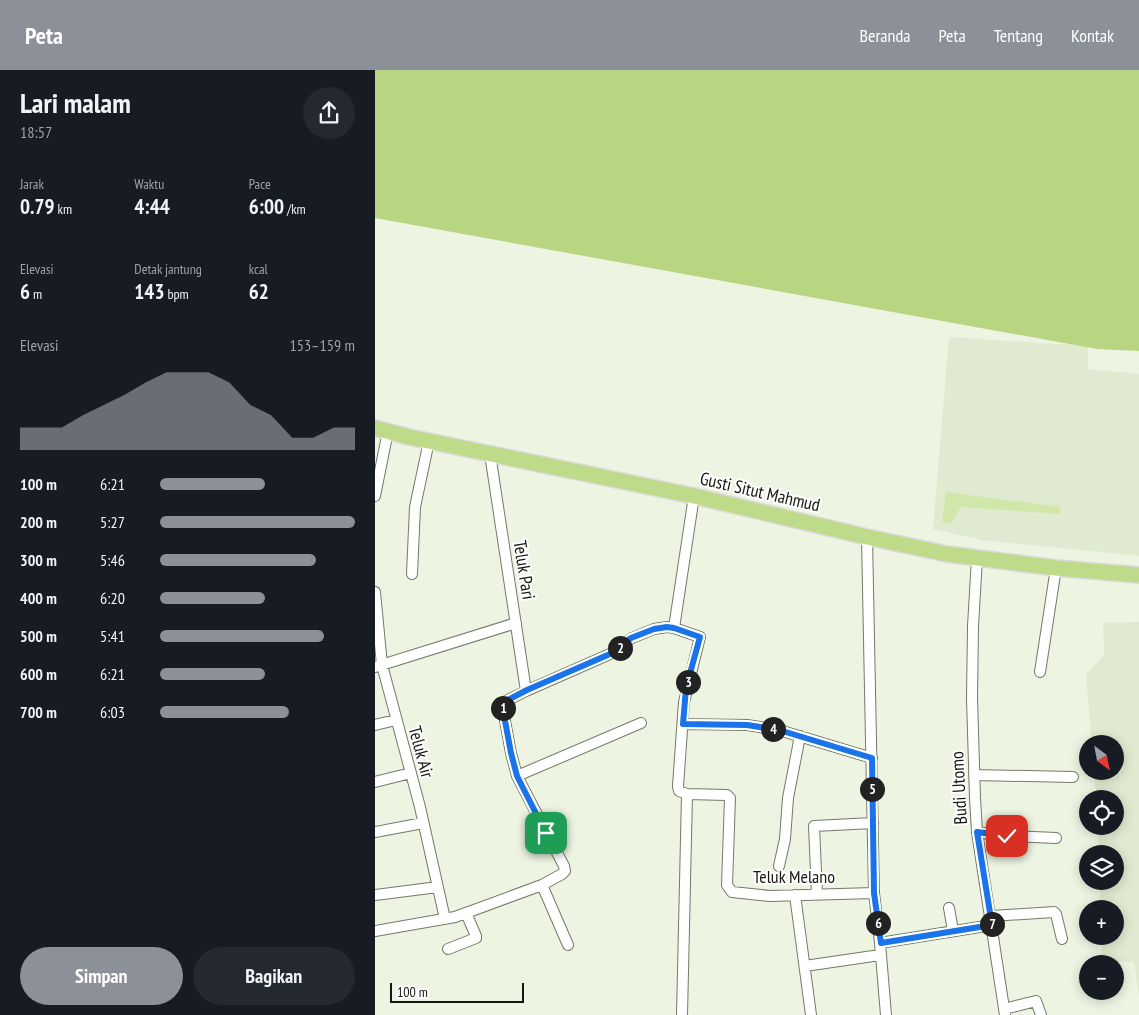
<!DOCTYPE html>
<html lang="id">
<meta charset="utf-8">
<style>
:root{--surface:#171b24;--page:#242831;--text:#f1f3f6;--muted:#9ea1a6;--accent:#8c9099}
body{margin:0;font-family:"PT Sans Narrow",sans-serif;background:var(--page);color:var(--text);height:100vh;display:flex;flex-direction:column;font-size:19px;white-space:nowrap}
*{box-sizing:border-box;margin:0}
p{font-size:16px;color:var(--muted)}
.icon{flex:none;width:28px;height:28px;fill:none;stroke:currentColor;stroke-width:2;stroke-linecap:round;stroke-linejoin:round}
.map{position:relative;flex:1;overflow:hidden}
.sheet{display:flex;flex-direction:column;background:var(--surface);width:375px}
.sheet>*{flex:none}
.needle{width:32px;rotate:148deg}
.fabs{position:absolute;left:704px;top:665px;display:grid;gap:10px}
.fabs a{display:grid;place-items:center;width:45px;height:45px;border-radius:50%;background:var(--surface);box-shadow:0 2px 12px #0003;font-size:25px}
.scale{position:absolute;left:15px;bottom:12px;width:134px;box-sizing:border-box;padding-left:5px;border:2px solid #151811;border-top:0;font-size:14px;line-height:18px;white-space:nowrap;color:#151811;-webkit-text-stroke:4px #fff;paint-order:stroke}
.pin{position:absolute;display:grid;place-items:center;width:42px;height:42px;color:#fff;margin:-21px;border-radius:10px;box-shadow:0 2px 8px #0006}
.km{position:absolute;width:25px;height:25px;margin:-12px;border-radius:50%;background:#222;color:#fff;font-size:14px;line-height:25px;text-align:center}
.round{display:grid;place-items:center;flex:none;width:52px;height:52px;border-radius:26px;background:var(--page)}
.head{display:flex;align-items:center;justify-content:space-between;height:85px;padding:0 20px}
h1{font-size:28px;font-weight:700;line-height:38px}
.metrics{display:grid;grid-template-columns:repeat(3,1fr);gap:8px;height:85px;padding:5px 20px}
.metrics div{display:grid;align-content:center}
.metrics b{font-size:21px;font-weight:700}
.metrics small{font-size:14px;font-weight:400}
.metrics p{font-size:14px}
.chart{height:140px;padding:10px 20px}
.chart p{display:flex;justify-content:space-between}
.chart svg{width:100%;height:90px;margin-top:5px;fill:var(--accent);opacity:.7}
.cta{display:flex;gap:10px;margin-top:auto;padding:10px 20px}
.cta a{flex:1;height:58px;border-radius:30px;background:var(--accent);color:#fff;font-size:20px;font-weight:700;line-height:58px;text-align:center}
.cta a+a{background:var(--page);color:var(--text)}
ul{padding:0 20px;list-style:none;font-size:16px}
li{display:grid;grid-template-columns:80px 60px 1fr;align-items:center;height:38px}
li i{height:12px;border-radius:6px;background:var(--accent)}
header{display:flex;align-items:center;gap:30px;box-sizing:border-box;height:70px;padding:0 25px;background:var(--accent);color:#fff}
header strong{font-size:24px}
nav{display:flex;gap:28px;margin-inline-start:auto;font-size:18px}
main{display:flex;flex:1;min-height:0}
.map>svg:first-child{display:block}
</style>
<header>
<strong>Peta</strong>
<nav><a>Beranda</a><a>Peta</a><a>Tentang</a><a>Kontak</a></nav>
</header>
<main>
<section class="sheet">
<div class="head"><div><h1>Lari malam</h1><p>18:57</p></div><a class="round"><svg class="icon" aria-label="share" viewBox="0 0 24 24"><path d="M12 15V3M7 8l5-5 5 5M5 13v7h14v-7"/></svg></a></div>
<div class="metrics">
<div><p>Jarak</p><b>0.79<small> km</small></b></div>
<div><p>Waktu</p><b>4:44</b></div>
<div><p>Pace</p><b>6:00<small> /km</small></b></div>
</div>
<div class="metrics">
<div><p>Elevasi</p><b>6<small> m</small></b></div>
<div><p>Detak jantung</p><b>143<small> bpm</small></b></div>
<div><p>kcal</p><b>62</b></div>
</div>
<div class="chart"><p><span>Elevasi</span>153–159 m</p>
<svg viewBox="0 0 160 44" preserveAspectRatio="none"><path d="M0 44V33L10 33L20 33L30 27L40 22L50 17L60 11L70 6L80 6L90 6L100 11L110 22L120 27L130 38L140 38L150 33L160 33V44z"/></svg>
</div>
<ul>
<li><b>100 m</b>6:21<i style="width:54%"></i></li>
<li><b>200 m</b>5:27<i style="width:100%"></i></li>
<li><b>300 m</b>5:46<i style="width:80%"></i></li>
<li><b>400 m</b>6:20<i style="width:54%"></i></li>
<li><b>500 m</b>5:41<i style="width:84%"></i></li>
<li><b>600 m</b>6:21<i style="width:54%"></i></li>
<li><b>700 m</b>6:03<i style="width:66%"></i></li>
</ul>
<div class="cta"><a>Simpan</a><a>Bagikan</a></div>
</section>
<div class="map">
<svg width="764" height="945" viewBox="0 0 764 945">
<rect width="100%" height="100%" fill="#edf4e1"/>
<path fill="#e0ead0" d="M574,267l139,9v23l51,5v182l-157,-16 -49,-11z
M764,552v374l-5,-34 -32,-1v-25h13v-27h-14l-1,-28h15v-27h-16l-1,-28h17v-27h-19l-2,-28h21v-27h-23l-6,-69 18,-20 -1,-32z"/>
<path fill="#d0e7a9" d="M571,422l114,15v7l-99,-7 -11,17 -8,-2z"/>
<path fill="#b8d582" d="M0,0h764v281l-42,-2 -722,-131z"/>
<g fill="none" stroke-linecap="round" stroke-linejoin="round">
<g stroke="#737a69" stroke-width="12">
<path id="minor" d="M115,384l36,237
M0,426l13,-65
M319,426l-20,132 26,9 -16,65 -6,84 1,5 8,3 40,1 3,3 -3,87 5,7 38,4 104,-3
M492,467l7,356 6,50 6,72
M602,488l-4,68 -1,72 3,100 2,34 28,183
M37,504l3,-67 14,-66
M0,522l7,73 38,142 25,112
M0,597l141,-44
M665,602l16,-104
M308,654l64,1 32,5 93,28
M0,655l21,-5
M599,705l99,2
M142,706l124,-53
M0,712l36,-9
M0,762l48,-9
M602,762l30,4 49,2
M404,796l6,-27 3,-41 12,-62
M167,815l26,60
M442,824l-3,-68 59,-3
M0,825l63,-8
M420,825l16,120
M574,838l4,23
M616,846l63,-4 2,2 6,25
M0,861l80,-14 87,-32 20,-11 3,-3 -1,-5 -47,-90 -6,-23 -8,-43 1,-8 22,-11 84,-37 22,-16 22,-9 13,-2 7,1
M505,873l112,-18
M73,879l28,-11v-2l-10,-23
M430,896l75,-11
M629,939l32,-8 5,14
M307,945l5,-221"/>
</g>
<g stroke="#dadad9" stroke-width="18">
<path id="highway" d="M0,358l34,9 285,59 173,41 80,17 109,14 83,7"/>
</g>
<use href="#minor" stroke="#fff" stroke-width="10"/>
<use href="#highway" stroke="#bedb8a" stroke-width="15"/>
</g>
<g fill="none" stroke-linecap="round" stroke-linejoin="round">
<g stroke="#fff" stroke-width="10">
<path id="route" d="M171,763l-29,-57 -6,-23 -8,-43 1,-8 23,-12 83,-36 21,-16 23,-9 13,-2 7,1 26,9 -14,51 -3,36 64,1 32,5 93,28 2,135 7,50 111,-18 -15,-93 30,4"/>
</g>
<use href="#route" stroke="#1a73e8" stroke-width="6"/>
</g>
<g text-anchor="middle" stroke-width="4" stroke-linejoin="round" paint-order="stroke">
<g font-size="18" fill="#151811" stroke="#fff">
<text transform="translate(385 422) rotate(13)" y="6">Gusti Situt Mahmud</text>
<text transform="translate(149 500) rotate(81)" y="6">Teluk Pari</text>
<text transform="translate(46 682) rotate(75)" y="6">Teluk Air</text>
<text transform="translate(584 718) rotate(-93)" y="6">Budi Utomo</text>
<text x="419" y="813">Teluk Melano</text>
</g>
</g>
</svg>
<div class="fabs">
<a><svg class="needle" viewBox="-14 -14 28 28"><path d="M0-13l5 13h-10z" fill="#e53935"/><path d="M0 13l5-13h-10z" fill="#9ea1a6"/></svg></a>
<a><svg class="icon" aria-label="locate" viewBox="0 0 24 24"><circle cx="12" cy="12" r="6"/><path d="M12 2v4M12 18v4M2 12h4M18 12h4"/></svg></a>
<a><svg class="icon" aria-label="layers" viewBox="0 0 24 24"><path d="M12 4l9 5-9 5-9-5zM3 14l9 5 9-5"/></svg></a>
<a>+</a>
<a>−</a>
</div>
<div class="scale">100 m</div>
<div class="pin" style="left:171px;top:763px;background:#1e9e55"><svg class="icon" aria-label="arrive" viewBox="0 0 24 24"><path d="M6 21V4h12l-3 4 3 4H6"/></svg></div>
<div class="pin" style="left:632px;top:766px;background:#d93025"><svg class="icon" aria-label="check" viewBox="0 0 24 24"><path d="M5 12l5 5 9-10"/></svg></div>
<b class="km" style="left:128px;top:638px">1</b>
<b class="km" style="left:245px;top:578px">2</b>
<b class="km" style="left:313px;top:612px">3</b>
<b class="km" style="left:398px;top:659px">4</b>
<b class="km" style="left:497px;top:719px">5</b>
<b class="km" style="left:503px;top:853px">6</b>
<b class="km" style="left:617px;top:854px">7</b>
</div>
</main>
